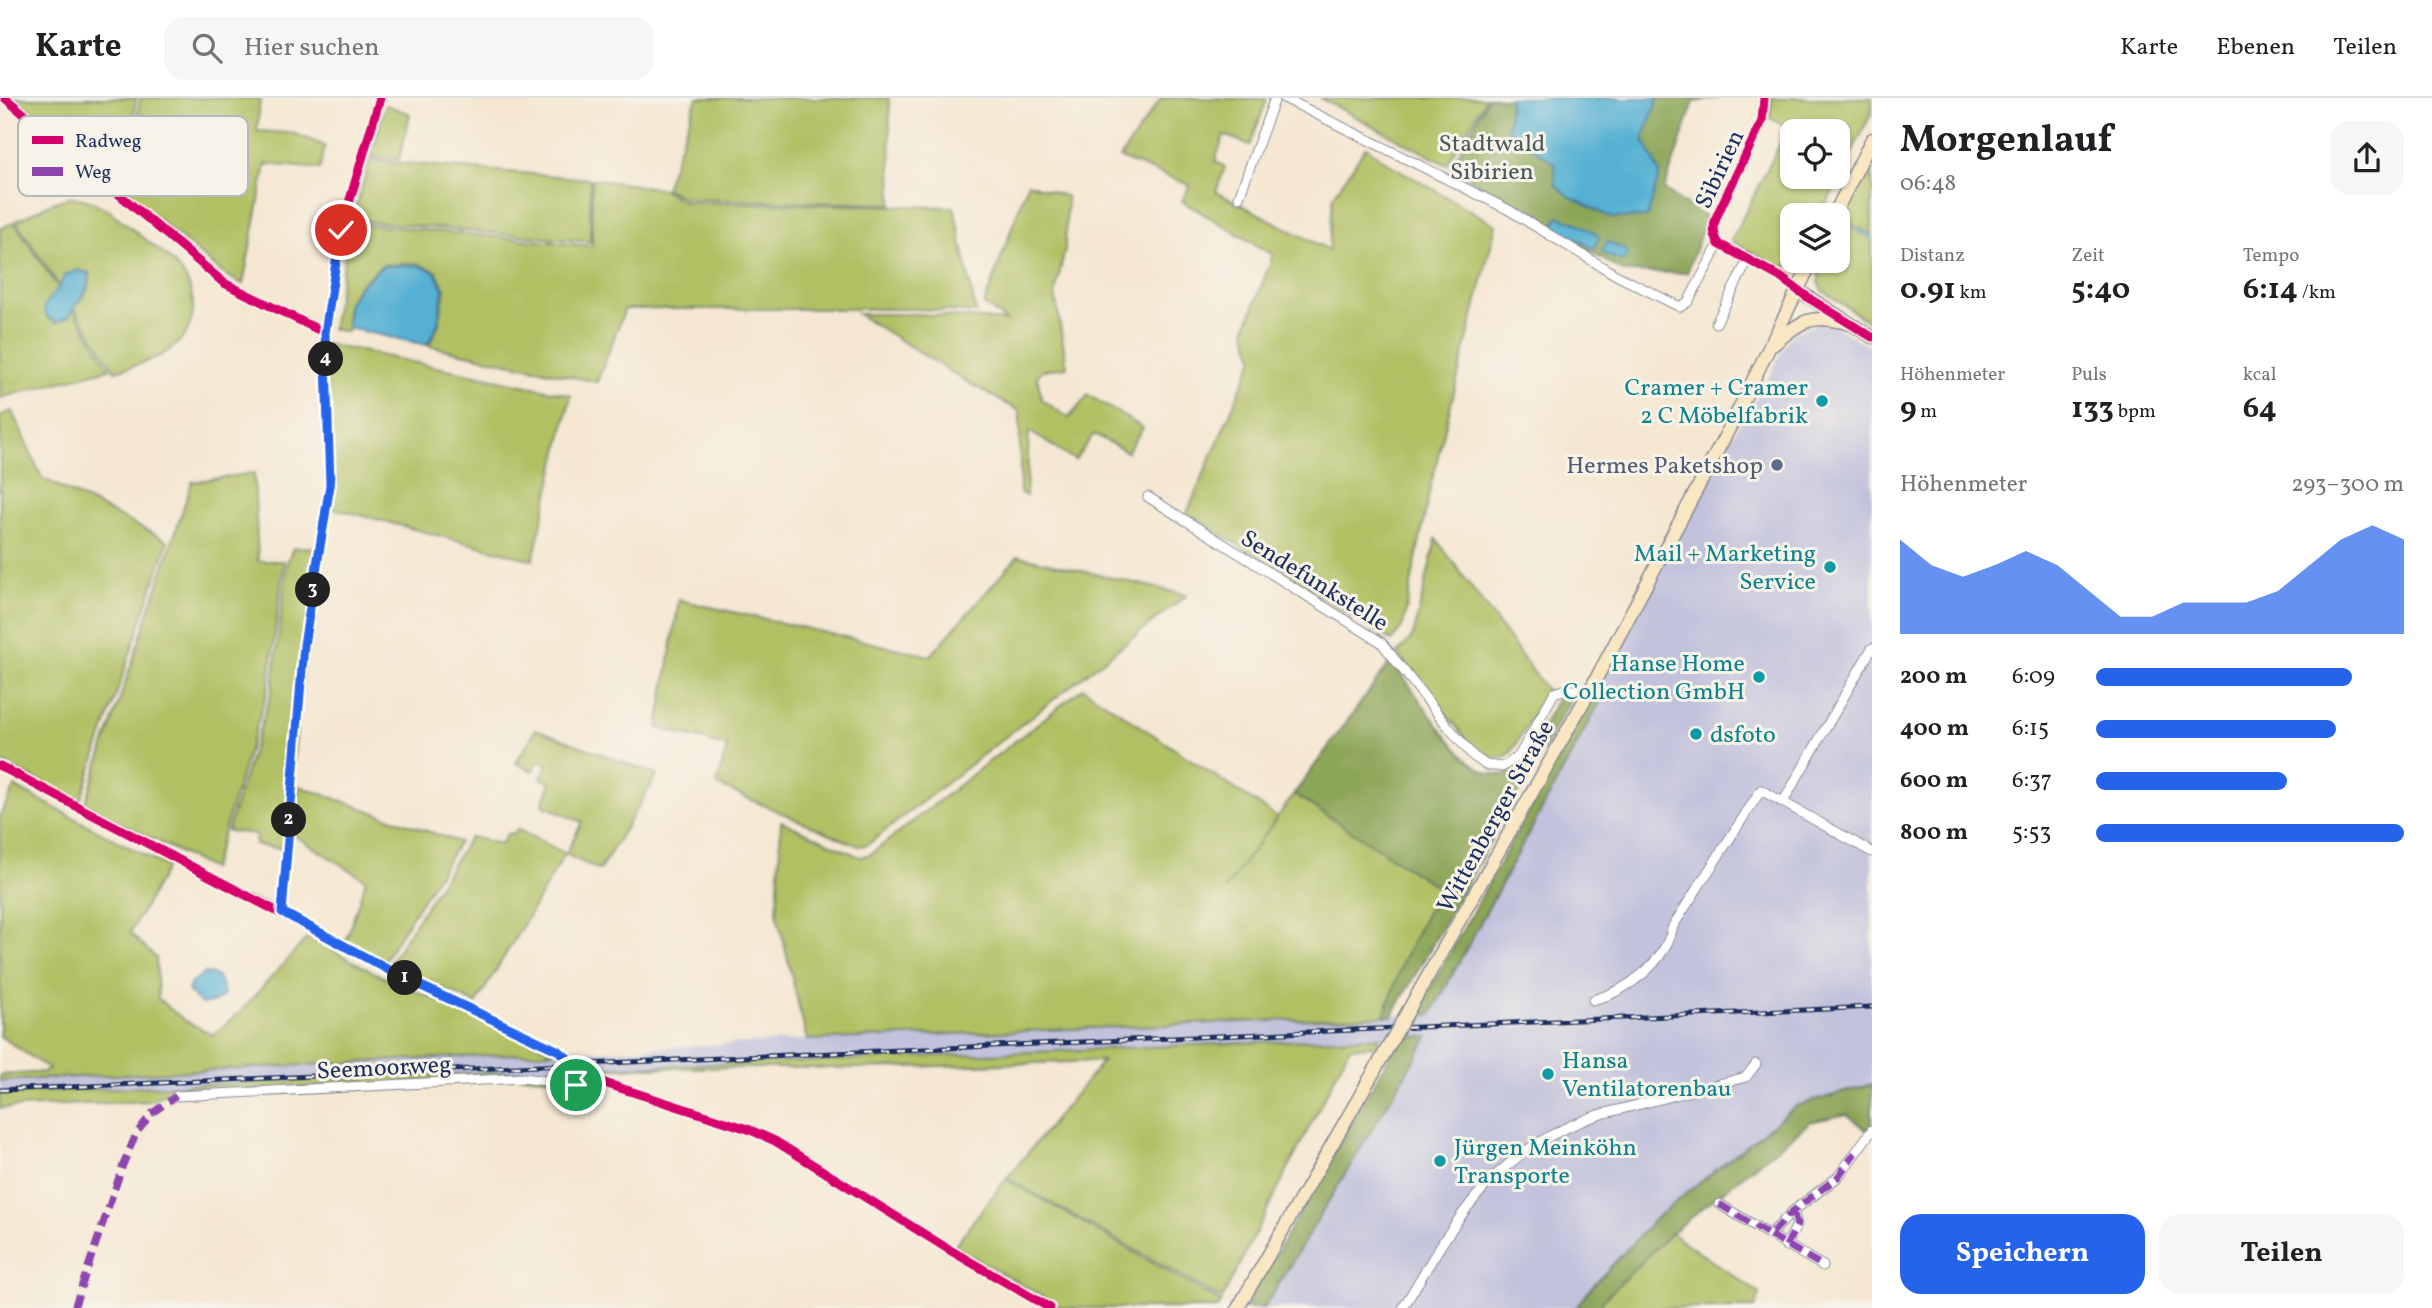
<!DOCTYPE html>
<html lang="de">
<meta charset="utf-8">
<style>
:root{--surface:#fff;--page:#f6f6f6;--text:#202124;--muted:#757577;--line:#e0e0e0;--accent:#2563eb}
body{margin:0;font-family:Vollkorn,serif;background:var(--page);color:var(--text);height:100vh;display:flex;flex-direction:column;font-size:26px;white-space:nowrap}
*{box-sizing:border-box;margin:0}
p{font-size:23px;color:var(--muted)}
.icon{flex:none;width:38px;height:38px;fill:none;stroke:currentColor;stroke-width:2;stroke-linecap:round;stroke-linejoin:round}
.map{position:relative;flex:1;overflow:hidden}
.details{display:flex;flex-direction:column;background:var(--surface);width:560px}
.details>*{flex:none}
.fabs{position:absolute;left:1780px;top:21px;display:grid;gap:14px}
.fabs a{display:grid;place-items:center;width:70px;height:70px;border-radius:14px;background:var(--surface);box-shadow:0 2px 5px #0004;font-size:35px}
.pin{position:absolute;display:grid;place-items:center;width:60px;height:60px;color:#fff;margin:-30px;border:4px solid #fff;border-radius:50%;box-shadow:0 2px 7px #0007}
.km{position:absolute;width:35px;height:35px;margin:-18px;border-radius:50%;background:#222;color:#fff;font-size:19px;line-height:35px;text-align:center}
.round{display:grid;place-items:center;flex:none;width:74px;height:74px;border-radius:21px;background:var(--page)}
.summary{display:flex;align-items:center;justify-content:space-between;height:119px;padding:0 28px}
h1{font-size:38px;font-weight:700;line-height:52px}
.metrics{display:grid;grid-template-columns:repeat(3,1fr);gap:10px;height:119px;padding:7px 28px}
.metrics div{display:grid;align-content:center}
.metrics b{font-size:30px;font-weight:700}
.metrics small{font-size:19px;font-weight:400}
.metrics p{font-size:19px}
.chart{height:196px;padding:14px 28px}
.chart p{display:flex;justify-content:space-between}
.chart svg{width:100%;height:126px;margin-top:7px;fill:var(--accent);opacity:.7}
.button{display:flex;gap:14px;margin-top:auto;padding:14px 28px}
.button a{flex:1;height:80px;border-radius:21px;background:var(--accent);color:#fff;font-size:28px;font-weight:700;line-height:80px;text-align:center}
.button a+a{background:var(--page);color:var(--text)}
ul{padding:0 28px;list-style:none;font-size:23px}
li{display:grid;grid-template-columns:112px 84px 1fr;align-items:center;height:52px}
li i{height:18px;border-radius:9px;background:var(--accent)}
header{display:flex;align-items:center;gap:42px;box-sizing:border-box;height:98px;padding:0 35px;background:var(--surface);border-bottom:2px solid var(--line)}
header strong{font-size:33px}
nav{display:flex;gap:38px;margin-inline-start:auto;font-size:24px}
.search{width:490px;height:63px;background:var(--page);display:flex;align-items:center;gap:18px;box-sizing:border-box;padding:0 24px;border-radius:21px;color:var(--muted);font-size:26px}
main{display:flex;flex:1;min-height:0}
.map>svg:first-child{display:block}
</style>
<header>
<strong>Karte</strong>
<div class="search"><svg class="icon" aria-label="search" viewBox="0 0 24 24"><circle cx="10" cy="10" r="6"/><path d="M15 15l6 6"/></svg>Hier suchen</div>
<nav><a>Karte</a><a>Ebenen</a><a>Teilen</a></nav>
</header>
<main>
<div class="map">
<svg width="1872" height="1210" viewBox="0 0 1872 1210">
<rect width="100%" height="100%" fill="#f7f3e8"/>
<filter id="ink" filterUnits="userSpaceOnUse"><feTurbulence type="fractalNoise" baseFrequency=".0143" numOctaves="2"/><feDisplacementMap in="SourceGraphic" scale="14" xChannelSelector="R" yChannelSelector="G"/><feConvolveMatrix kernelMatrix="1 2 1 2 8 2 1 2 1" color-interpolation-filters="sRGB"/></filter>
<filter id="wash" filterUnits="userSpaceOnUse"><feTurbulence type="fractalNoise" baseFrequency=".00686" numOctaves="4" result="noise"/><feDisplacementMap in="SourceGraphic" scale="28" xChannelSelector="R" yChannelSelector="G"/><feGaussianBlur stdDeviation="1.57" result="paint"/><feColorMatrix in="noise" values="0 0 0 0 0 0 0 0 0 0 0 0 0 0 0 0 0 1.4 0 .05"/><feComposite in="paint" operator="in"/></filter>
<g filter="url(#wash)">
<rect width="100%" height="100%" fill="#f5e7d2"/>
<path fill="#c2c2dc" d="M1820,225l14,3 38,22v736l-76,22 -138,110 -70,75 -12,17h-312l163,-271h-47l-1380,56v-12l807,-41 624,-26 170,-313 -9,-5 147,-272 24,-36 24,-47 8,-9z"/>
<path fill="#b1c063" stroke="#667860" stroke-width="2" fill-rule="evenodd" d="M15,0h121l-5,40 3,1 6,-41h120l-3,33 36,2 32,13 -5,23 -54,-5 -23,120 -18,-9z
M697,0h192l3,106 -207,-5 -20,-11z
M1161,0l106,1 -17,46 -26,-10 -9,26 10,6 -9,25 113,58 4,-53 33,-50 25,18 105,60 -65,259 -28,141 -11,16 -205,-128 67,-155 -9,-28 28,-75 -91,-54 8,-16 -70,-27z
M1320,0h166l-39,67z
M1772,0h100v14l-51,103h-29v46h6l-4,4 -14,2 -49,-26 57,-113 -18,-10zM1792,33h46v46h-46z
M386,7l24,9 -11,45 -28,-2z
M1872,58v79l-20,-11 -1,3 21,12v85l-50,-34 -4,-8 2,-7 -4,-3 5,-11h17v-34z
M370,62l220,19v63l-238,-22z
M592,81l71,10 21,13 270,5 22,106 -59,-4h-292l-28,73 -168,-36 10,-22 6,-35 -9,-18 -19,-8 -35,2 -24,21 -11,18v28l-15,-3 19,-106 241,23z
M1028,85l39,14 -2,52 -10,45 12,73 -24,3 -6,6 5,24 27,18 19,-23 55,33 -16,24 -33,-18 -19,26 -46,-29 -3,65 -6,-3v-82l-48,-26 -114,-71h60l89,7 -23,-16z
M69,99c31,1 47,19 69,37 18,14 40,28 50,49 4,8 5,17 5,26 -1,41 -46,54 -78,62l-41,-64c10,-10 17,-19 16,-34l-11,-3 -15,5 -4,12 -44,-66 34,-17z
M14,124l45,67c-10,10 -16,14 -12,28l9,6 13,-6 4,-8 37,60 -110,29v-169z
M326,246l245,51 -38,165 -204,-53z
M12,313l30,67 126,63 -88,261 -80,-41v-345z
M254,375l4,88h26l-16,128 -56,180 -127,-65 107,-322z
M1436,441l111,152 -36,62c-18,12 -28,2 -42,-11l-72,-88 16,-18z
M316,449l-32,302 -29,-4 1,-11 -29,-3 45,-140 15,-128 6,-15z
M1018,458l169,39 -320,250 -9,1 -141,-61 10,-39 -69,-18 21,-128 251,56z
M1083,590l194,129 -53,74 70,-97 145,94 -36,73 -19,55 -577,24 -30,-125 4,-94 79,36 11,-3z
M536,631l121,46 -57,95 -35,-16 -89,150 -86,-42 80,-125 31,7 6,-10 8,-1 2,-4 49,25 16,-32 -40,-17 9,-22 -10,-5 6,-13 -9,-4 -5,10 -17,-8z
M299,688l160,56 -76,120 -38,-19 21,-63 -74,-46z
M15,689l152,80 -37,66 26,25 2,41 26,21 29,15 28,-24 67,-74 73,39 174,76 -555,29v-6l45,-3 4,-3 -49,-33v-221z
M1380,939l-5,9 -25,1 -128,252 -215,-121 96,-117 -228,7h-289l233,-7z
M573,971l10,9 -2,3 -59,-5 -346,18 -9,-2 -15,9 -152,7v-15z
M1006,1081l215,123 -4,6h-154l-109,-62z
M1671,1135l89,61 -5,14h-157l8,-11z"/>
<path fill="#8ca659" stroke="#546a5c" stroke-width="2" d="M1488,0h22l-2,31 9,9 38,25 14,33 42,22 49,-45 -17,-34 15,-41h62l-26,4 -30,88 42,28 -19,55 -63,-1 -173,-104z
M1392,562c21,29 61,95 92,111 6,3 14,3 21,4l17,-12 37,-67 7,-3 8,1 -182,322h-8l19,-55 36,-73 -145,-94z
M1592,598l9,4 -170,314 -16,2z
M1401,938l27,1 -164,271h-19z
M1872,986v42l-5,5 -20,-17 -37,8 -139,111 -65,64 -8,11h-22l12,-17 70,-75 138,-110z"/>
<path fill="#55b0d3" stroke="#387098" stroke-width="2" d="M1510,0h148l-15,41 17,34 -13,44 -36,1 -42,-22 -14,-12v-21l-38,-25 -9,-9z
M1559,118l20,8 20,12 -5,13 -38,-21 -1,-6z
M1608,144l16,7 3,6 -4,6 -19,-7 -2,-4z
M417,167l18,7 8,17 -5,34 -11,22 -80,-17 1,-23 11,-18 24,-21z
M78,172l11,4c1,19 -13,27 -21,43l-12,5 -9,-5 -3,-10c6,-13 16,-16 20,-31z
M205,875c14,0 17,10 19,22l-9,7 -14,2c-4,-6 -11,-9 -13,-14l3,-7z"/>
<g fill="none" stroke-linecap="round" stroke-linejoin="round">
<path stroke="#55b0d3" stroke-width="2.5" d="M1857,131l15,9"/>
</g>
</g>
<g filter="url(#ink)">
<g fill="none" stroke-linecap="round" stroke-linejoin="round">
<g stroke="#888b98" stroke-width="11">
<path id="street" d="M5,0l219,185 101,50
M1284,0l223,111 109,66 64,32 8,-5 31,-58
M1764,0l-2,23 -43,90c-6,13 -7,21 0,33l61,33 17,13
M1239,99l36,-99
M1716,225l32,-63
M1148,399l233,145 69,87 23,27 13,9 16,2 17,-11 35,-63 13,-4 21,5
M1783,704l89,-154
M253,799l145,78 161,75 33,29 32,10
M282,814l22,-267 26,-160 -5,-152 16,-103 39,-132
M1593,902c35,-9 72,-37 80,-74l88,-136 111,62
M176,998l347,-18 53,7 16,-6
M1719,1106l51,31 23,-24 45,-34 34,-47
M1770,1137l53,31
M1786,1148l11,-21 -4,-14
M1403,1210c55,-92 88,-156 195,-193l148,-38 10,-13"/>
</g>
<g stroke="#888b98" stroke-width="15">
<path id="secondary" d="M1834,117l38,-76
M1797,192l75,47
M1773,247c29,-25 38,-32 77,-21
M1408,913l180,-317 143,-269 81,-164
M1238,1210l146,-254"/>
</g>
<use href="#street" stroke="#fff" stroke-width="9"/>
<use href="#secondary" stroke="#f9e7c3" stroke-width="12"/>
<g stroke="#1b2f5e" stroke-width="5">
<path id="rail" d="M0,992l1872,-83"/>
</g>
<use href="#rail" stroke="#f7f3e8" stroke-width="2.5" stroke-dasharray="8" stroke-linecap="butt"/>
<g stroke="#888b98" stroke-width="15" stroke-linecap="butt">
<path id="secondary-bridge" d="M1384,956l24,-43"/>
</g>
<use href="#secondary-bridge" stroke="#f9e7c3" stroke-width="12"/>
<path stroke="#8e44ad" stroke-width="7" stroke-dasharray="14 7" stroke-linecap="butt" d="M1719,1106l51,31 23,-24 45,-34 17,-24
M1770,1137l53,31
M1786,1148l11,-21 -4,-14
M74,1210l49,-143 13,-31 15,-20 25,-18"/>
<g stroke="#f7f3e8" stroke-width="13">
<path id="cycleway" d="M5,0l219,185 101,50
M1764,0l-2,23 -43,90c-6,13 -7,21 0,33l61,33 30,22 62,38
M0,668l398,209 161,75 33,29 156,50 27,12 173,108 102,59
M282,814l22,-267 26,-160 -5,-152 16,-103 39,-132"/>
</g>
<use href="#cycleway" stroke="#d6006c" stroke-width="9"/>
</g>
</g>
<g fill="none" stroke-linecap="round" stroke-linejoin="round" filter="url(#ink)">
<g stroke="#fff" stroke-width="14">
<path id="route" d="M341,132l-16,103 5,152 -26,160 -22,267 116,63 161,76 33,28 -16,6"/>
</g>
<use href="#route" stroke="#2563eb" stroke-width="9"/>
</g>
<g fill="#0f9aa8" stroke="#f7f3e8" stroke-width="2.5">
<circle cx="1822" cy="303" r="7"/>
<circle cx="1830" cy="469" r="7"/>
<circle cx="1759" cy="579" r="7"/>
<circle cx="1696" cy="636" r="7"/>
<circle cx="1548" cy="976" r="7"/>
<circle cx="1440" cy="1063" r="7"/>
</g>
<circle fill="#5c6f8a" stroke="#f7f3e8" stroke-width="2.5" cx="1777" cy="367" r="7"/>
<g text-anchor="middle" stroke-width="6" stroke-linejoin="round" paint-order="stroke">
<g font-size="24" fill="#485a60" stroke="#f7f3e8">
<text x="1492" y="53">Stadtwald<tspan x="1492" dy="28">Sibirien</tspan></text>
</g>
<g font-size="24" fill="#1b2f5e" stroke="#f7f3e8">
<text transform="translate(1719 71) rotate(-65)" y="8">Sibirien</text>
<text transform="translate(1315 482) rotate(32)" y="8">Sendefunkstelle</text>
<text transform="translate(1495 718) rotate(-61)" y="8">Wittenberger Straße</text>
<text transform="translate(384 969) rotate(-3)" y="8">Seemoorweg</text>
</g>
<g font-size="24" fill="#0d838f" stroke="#f7f3e8" text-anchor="end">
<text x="1808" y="297">Cramer + Cramer<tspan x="1808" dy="28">2 C Möbelfabrik</tspan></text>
<text x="1816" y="463">Mail + Marketing<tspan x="1816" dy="28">Service</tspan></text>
<text x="1745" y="573">Hanse Home<tspan x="1745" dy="28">Collection GmbH</tspan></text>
<text x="1710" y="644" text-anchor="start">dsfoto</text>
<text x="1562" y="970" text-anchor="start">Hansa<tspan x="1562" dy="28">Ventilatorenbau</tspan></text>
<text x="1454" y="1057" text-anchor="start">Jürgen Meinköhn<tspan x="1454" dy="28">Transporte</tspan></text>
</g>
<g font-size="24" fill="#4e5e75" stroke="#f7f3e8" text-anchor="end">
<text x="1763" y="375">Hermes Paketshop</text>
</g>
</g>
<rect x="18" y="18" width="230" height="80" rx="10" fill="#f7f3e8" stroke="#b5b8bf" stroke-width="2"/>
<rect x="32" y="38" width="31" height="8" fill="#d6006c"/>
<rect x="32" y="69" width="31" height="9" fill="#8e44ad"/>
<g font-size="19" fill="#1b2f5e">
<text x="75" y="49">Radweg</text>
<text x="75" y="80">Weg</text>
</g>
</svg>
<div class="fabs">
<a><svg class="icon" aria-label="locate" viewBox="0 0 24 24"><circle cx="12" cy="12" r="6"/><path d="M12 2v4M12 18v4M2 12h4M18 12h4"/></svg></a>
<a><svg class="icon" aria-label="layers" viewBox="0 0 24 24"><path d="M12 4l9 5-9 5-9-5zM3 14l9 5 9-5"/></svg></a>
</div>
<div class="pin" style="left:576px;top:987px;background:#1e9e55"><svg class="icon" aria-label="arrive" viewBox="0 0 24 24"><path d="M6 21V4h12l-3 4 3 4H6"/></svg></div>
<div class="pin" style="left:341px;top:132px;background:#d93025"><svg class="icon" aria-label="check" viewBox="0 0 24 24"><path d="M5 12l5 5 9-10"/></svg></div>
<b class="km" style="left:405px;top:880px">1</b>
<b class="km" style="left:289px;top:722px">2</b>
<b class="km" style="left:313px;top:492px">3</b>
<b class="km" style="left:326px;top:261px">4</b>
</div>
<section class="details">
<div class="summary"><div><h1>Morgenlauf</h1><p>06:48</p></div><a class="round"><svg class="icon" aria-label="share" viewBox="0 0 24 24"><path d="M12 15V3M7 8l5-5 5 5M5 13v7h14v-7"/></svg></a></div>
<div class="metrics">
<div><p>Distanz</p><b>0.91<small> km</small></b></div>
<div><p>Zeit</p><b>5:40</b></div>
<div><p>Tempo</p><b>6:14<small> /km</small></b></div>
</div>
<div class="metrics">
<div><p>Höhenmeter</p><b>9<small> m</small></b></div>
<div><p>Puls</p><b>133<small> bpm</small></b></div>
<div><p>kcal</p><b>64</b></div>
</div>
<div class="chart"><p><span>Höhenmeter</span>293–300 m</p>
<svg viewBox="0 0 160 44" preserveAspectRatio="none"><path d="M0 44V11L10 20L20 24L30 20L40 15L50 20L60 29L70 38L80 38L90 33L100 33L110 33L120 29L130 20L140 11L150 6L160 11V44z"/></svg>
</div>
<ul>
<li><b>200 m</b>6:09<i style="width:83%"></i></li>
<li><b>400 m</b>6:15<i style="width:78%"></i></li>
<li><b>600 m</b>6:37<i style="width:62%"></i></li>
<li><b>800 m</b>5:53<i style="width:100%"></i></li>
</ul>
<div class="button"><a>Speichern</a><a>Teilen</a></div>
</section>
</main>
